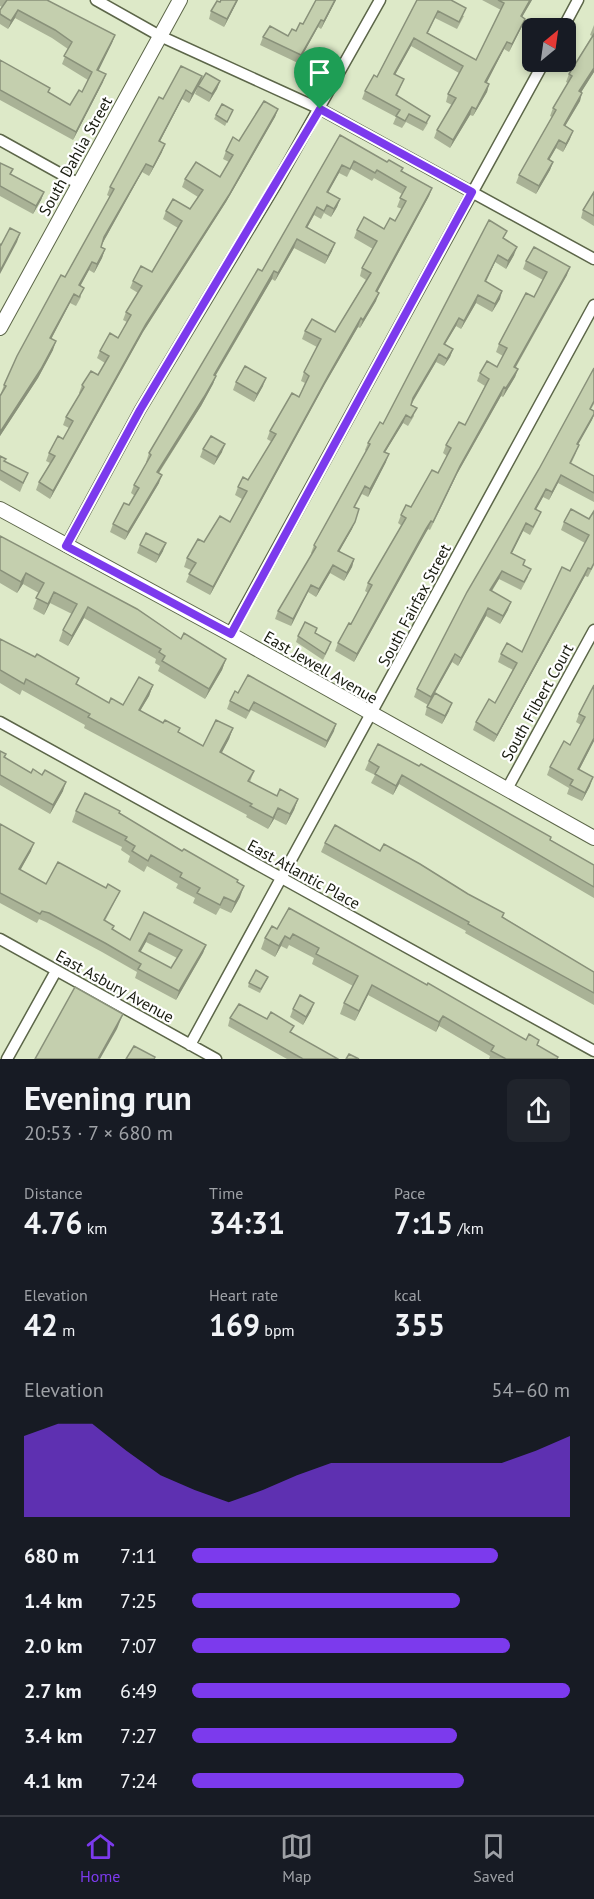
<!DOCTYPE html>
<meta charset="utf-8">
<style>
:root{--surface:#171b24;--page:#20242c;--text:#f1f3f6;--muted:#9ea1a6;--line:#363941;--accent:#7c3aed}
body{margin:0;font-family:"PT Sans",sans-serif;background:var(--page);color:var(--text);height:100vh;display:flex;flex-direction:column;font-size:22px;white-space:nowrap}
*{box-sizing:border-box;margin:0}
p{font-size:20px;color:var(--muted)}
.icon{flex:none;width:33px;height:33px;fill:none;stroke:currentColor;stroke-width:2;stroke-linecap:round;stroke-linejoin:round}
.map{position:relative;height:1059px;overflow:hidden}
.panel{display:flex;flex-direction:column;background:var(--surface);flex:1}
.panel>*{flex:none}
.needle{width:39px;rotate:29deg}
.controls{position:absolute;left:522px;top:18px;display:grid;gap:12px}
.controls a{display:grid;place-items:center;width:54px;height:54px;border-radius:9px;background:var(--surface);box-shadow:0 3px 9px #0003;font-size:30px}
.pin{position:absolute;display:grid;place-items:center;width:51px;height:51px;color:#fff;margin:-62px -26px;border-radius:50% 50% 50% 0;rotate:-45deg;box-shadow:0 0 6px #0007}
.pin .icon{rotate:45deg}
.round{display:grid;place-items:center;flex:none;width:63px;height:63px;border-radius:9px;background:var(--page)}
.overview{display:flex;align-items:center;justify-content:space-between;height:102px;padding:0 24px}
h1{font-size:33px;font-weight:600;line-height:45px}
.stats{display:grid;grid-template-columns:repeat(3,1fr);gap:9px;height:102px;padding:6px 24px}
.stats div{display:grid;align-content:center}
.stats b{font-size:30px;font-weight:600}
.stats small{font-size:16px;font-weight:400}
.stats p{font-size:16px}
.chart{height:168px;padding:12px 24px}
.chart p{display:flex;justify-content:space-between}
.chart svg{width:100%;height:108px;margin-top:6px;fill:var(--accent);opacity:.7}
ul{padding:0 24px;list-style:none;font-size:20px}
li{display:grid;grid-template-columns:96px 72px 1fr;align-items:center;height:45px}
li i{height:15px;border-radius:8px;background:var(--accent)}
.dock{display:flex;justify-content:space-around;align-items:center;height:84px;border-top:2px solid var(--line);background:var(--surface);font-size:16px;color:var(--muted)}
.dock a{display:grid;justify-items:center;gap:3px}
.dock .current{color:var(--accent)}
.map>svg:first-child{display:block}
</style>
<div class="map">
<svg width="594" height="1059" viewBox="0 0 594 1059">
<rect width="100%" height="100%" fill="#dde9c8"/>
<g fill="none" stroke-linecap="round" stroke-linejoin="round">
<g stroke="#5c6649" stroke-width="13">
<path id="minor" d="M96,0l64,36 160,73 274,150
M563,28l15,-28
M0,140l79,44
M66,546l74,-136 135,-224 105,-186
M230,634l314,-572
M0,722l594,329
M507,789l87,-159
M0,939l216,120
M190,1045l404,-740
M7,1059l49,-88"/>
</g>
<g stroke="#5c6649" stroke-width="16">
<path id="tertiary" d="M0,328l180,-328
M0,509l230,125 364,204"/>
</g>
<use href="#minor" stroke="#fff" stroke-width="10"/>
<use href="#tertiary" stroke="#fff" stroke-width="14"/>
</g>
<path fill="#a9b296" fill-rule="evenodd" d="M0,0h47l68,35 -3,8 -14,27 5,12 -30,58 -73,-40v-40l48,32 22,13 12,-13 6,-12 -26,-16 6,-15 -16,-11 -37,-20 -7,11 -8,-5v-14l2,-3 -2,-1z
M238,0l-14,27 -15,-8 2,-8 9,-9z
M316,0h20l-15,29 -3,-2 -20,36 -38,-18 3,-8 25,-1 8,-5 7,-7z
M417,0l47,16 -7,13 -22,-11 -7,15 48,27 25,-50 -19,-10h50l-10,17v9l-13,26 -5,-3 -18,34 3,1 -2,8 -14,24 -3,-1 -20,33 -16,-10 3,-8 15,-25 -6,-3 2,-8 11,-21 -48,-27 -16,29 9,4 -7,17 31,27 -5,8 -17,-9 -4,6 -9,-4 3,-7 -34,-18 3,-8 12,-14z
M594,25v47l-13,20 -1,9 -15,25 5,13 -7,13 -7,-4 -7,12 4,2 -3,8 -14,24 -20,-11 3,-8 33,-58 -2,-1 3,-8 15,-25 -2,-1 3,-8 23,-38 -2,-1z
M202,76l-3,9 -10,18 -7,-4 -22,42 2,11 -13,24 -7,-4 -41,74v1l4,2 -3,9 -8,15 -5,-3 -9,16 1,11 -5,9 -6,-3 -19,36 2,11 -15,28 -38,58v-40l4,-11 106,-188 -3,-2 3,-8 53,-88z
M220,81l-3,8 -8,13 -14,-8 3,-8z
M278,109l-3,8 -49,85 -83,130 -93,167 -14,-9 3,-8 11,-19 -4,-2 3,-8 14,-14 6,-11 -6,-3 3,-8 14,-23 -1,-1 3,-8 16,-10 7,-12 -8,-5 3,-7 18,-13 9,-16 -4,-2 3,-8 12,-19 -8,-5 3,-7 19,-9 26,-44 -15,-9 3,-8 24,-2 8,-12 -16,-10 3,-8 35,-2 9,-15 -6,-3 3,-8z
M233,110l-8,16 -11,-7 2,-4z
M340,135l62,36 30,17 -3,8 -52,96 -1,9 -16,27 -2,-1 -33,57 -115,211 -24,-13 5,-12 -7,-3 3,-9 17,-16 26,-20 12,-23 -7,-4 3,-8 10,-7 24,-38 -5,-3 3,-8 29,-34 6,-14 -4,-2 3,-9 13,-25 -15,-8 3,-8 30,1 31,-52 -6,-4 2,-8 11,-19 -19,-11 3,-8 27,-1 11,-8 7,-12 -5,-2 5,-13 -28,-16 -2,3 -21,-12 -4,8 -8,-4 -11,19 12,7 -3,8 -6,10 -7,-4 -3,6 -7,-4 -7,13 25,23 -7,13 -31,-16 -19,33 -3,-2 -56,96v1l-3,8 -12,22 -42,67v10l-34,57 -15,-8 3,-8 16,-19 6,-9 -4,-3 3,-8 13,-23h-1l3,-9 113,-182z
M0,163l13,6 -2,5 33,18 -3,8 -8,14 -33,-18z
M594,192v34l-13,-8 2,-8z
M504,239l10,16 -8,14 -11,-7 -9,20 14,17 -8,13 -16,-9 -15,26 -5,-3 -11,18 8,5 -3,8 -6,9 -8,-4 -25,43 3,11 -6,10 -5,-3 -18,29 1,10 -18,35 -6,-3 -7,13 -3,22 -13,22 15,8 -2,8 -8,14 -14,-8 -14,24 -8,-5 -17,34 -16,-7 3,-8 34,-57 -1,-1 3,-8 52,-94 -1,-1 3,-7 15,-19z
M526,261l41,14 -51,92 2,2 -3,8 -12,20 -2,-1 -44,78 -27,56 -2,-1 -5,8 -69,125 -19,-11 3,-8 13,-19 17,-31 -3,-2 3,-8 34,-57 -4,-3 3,-8 10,-8 27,-34 9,-17 -4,-3 3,-8 19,-20 20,-39 -8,-5 3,-8 17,-6 6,-11 -7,-4 3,-8 35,-47 9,-17 -20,-11z
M594,368v36l-3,5 3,7 -16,28 -2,9 -5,11 23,12v26l-36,-19 -9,17 -6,-3 -7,12 2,11 -8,15 -7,-4 -11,22 13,7 -2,5 5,12 -7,13 -22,-11 -7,12 16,19 -8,14 -14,-8 -28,50 -6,-4 -24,43 -14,-8 3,-8 122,-220z
M236,382l27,4 -9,16 -21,-12z
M203,449l19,3 -8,13 -14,-8z
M0,456l5,6 23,11 -8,19 -20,-12z
M594,511v54l-6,12 -3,-1 -91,166 -21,-12 3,-8 19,-19 18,-33 -15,-8 3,-8 21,-2 48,-81 15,-28 -24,-13 3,-8 25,-3z
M0,536l181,103 45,20 -4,11 -17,29 -47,-28 2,-5 -5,-3 1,-4 -72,-41 -16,28 -9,-5 4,-11 9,-16 -22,-11 -6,12 -11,-6 6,-16 -16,-9 -6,9 -17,-10z
M140,545l23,6 -7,12 -19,-10z
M317,628l-2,5 14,15 -6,12 -27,-18 2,-6z
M0,639l76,46 33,18 14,2 30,-20 -4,11 -9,15 23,12 17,5 -2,5 25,13 30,-18 -4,11 -8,14 33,18 -4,11 27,14 21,3 -4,11 -8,15 -12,-6 -6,10 -22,-12 1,-2 -163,-87 1,-3 -63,-35 -2,5 -20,-12z
M594,685v56l-15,29 11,16 -8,15 -15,-7 2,-6 -22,-13 3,-8 20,-22 11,-20 -5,-3 3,-8z
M238,693l96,38 -9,17 -74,-38 -5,9 -19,-10 3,-8z
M427,707l22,4 -7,13 -17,-9z
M0,751l6,3 -1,4 58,33 -13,23 -50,-29z
M369,761l182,79 43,25v33l-195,-114 -6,11 -22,-12 4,-8 -10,-5z
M76,811l43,2 118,70 3,14 -9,16 -11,-5 -4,7 -23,-12 2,-5 -19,-10 2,-4 -31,-18 -3,6 -16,-10 2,-6 -9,-6 1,-3 -50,-25z
M0,824l31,27 -11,19 26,14 60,4 14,3 -15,30 8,9 17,10 14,-28 62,33 -3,8 -27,47 -41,-22 2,-6 -35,-20 -56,-30 -7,-3 -2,4 -37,-20zM146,942l31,16 -6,10 -31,-16z
M325,843l55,8 124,62 -1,4 91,55v33l-129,-72 1,-2 -145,-79z
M289,908l237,132h13l-2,5 21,14h-69l1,-3 -51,-30 -3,6 -68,-37 -13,26 -15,-7 4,-11 9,-17 -41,-22 2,-6 -25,-13 -2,4 -6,-3 -6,11 -14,-8 4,-11 12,-9z
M268,977l-8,16 -12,-6 1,-4z
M293,1009l18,2 -8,14 -13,-8z
M230,1018l61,15 47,26h-51l-59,-33z"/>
<path fill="#89917a" d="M237,0h1l-14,27 3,-8z
M335,0h1l-15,29 3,-8z
M530,0h2l-14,24 3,-8z
M18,10l-3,8 -7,11 3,-8z
M525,19l-3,7 -13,26 3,-8z
M321,20l-3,7 -20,36 3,-8z
M115,35l-3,8 -17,35 2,-8z
M414,38l-3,8 -20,36 3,-8z
M507,42l-3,7 -21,41 2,-8z
M594,68v4l-17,27 2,-8z
M106,74l-3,8 -30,58 3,-8z
M202,76l-3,9 -10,18 3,-9z
M220,81l-3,8 -8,13 3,-8z
M489,84l-2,8 -14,24 3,-7z
M186,90l-4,9 -26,50 3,-8z
M582,93l-2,8 -19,32 3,-8z
M472,107l-2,8 -20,33 3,-8z
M278,109l-3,8 -49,85 -83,130 -93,167 3,-8 93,-167z
M573,131l-3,8 -7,13 3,-8z
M559,140l-3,8 -11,19 3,-8z
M165,144l-3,8 -13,24 4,-9z
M553,162l-3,8 -14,24 3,-8z
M146,164l-4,8 -41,74 3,-9z
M342,165l-3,8 -15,27 3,-8z
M432,188l-3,8 -56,104 3,-9z
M44,192l-3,8 -8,14 3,-8z
M340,199l-3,8 -6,10 3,-8z
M317,207l-3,8 -11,20 3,-8z
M20,233l-3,9 -17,32v-3z
M297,239l-3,9 -19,33 3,-8z
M335,243l-3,8 -7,13 3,-8z
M517,247l-3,8 -8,14 2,-8z
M105,249l-3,9 -8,15 3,-9z
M498,255l-3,7 -13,27 3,-8z
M92,262l-3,8 -13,24 3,-9z
M570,267l-3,8 -56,100 3,-8z
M274,271l-2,8 -61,104 3,-8z
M502,291l-2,8 -8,13 3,-8z
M379,293l-3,8 -16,27 3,-8z
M74,294l-4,9 -23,44 3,-9z
M478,295l-2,8 -15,26 3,-8z
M361,318l-3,9 -33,57 -115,211 3,-8 115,-211z
M459,318l-3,8 -15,25 3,-7z
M56,341l-3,9 -15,28 -38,58v-4z
M453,349l-3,8 -6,9 3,-7z
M439,354l-3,8 -26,44 3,-8z
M518,369l-3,8 -12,20 3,-9z
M216,376l-3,8 -12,22 -47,74 3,-8z
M266,378l-3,8 -9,16 3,-8z
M504,387l-3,9 -44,78 -27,56 30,-64z
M594,414l-2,6 -18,32 3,-8z
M406,415l-3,8 -22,36 3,-7z
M225,444l-3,8 -8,13 3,-8z
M389,454l-3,8 -18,35 2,-8z
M162,475l-3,8 -34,57 3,-8z
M561,475l-3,8 -9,17 3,-8z
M546,489l-3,8 -11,20 3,-8z
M431,521l-3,8 -74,133 3,-8z
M355,522l-3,7 -17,30 3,-8z
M526,523l-3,8 -15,30 3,-8z
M166,543l-3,8 -7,12 3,-8z
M354,559l-2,8 -8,14 3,-8z
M333,565l-3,8 -14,24 3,-8z
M588,568l-3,8 -91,166 3,-7z
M502,571l-3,8 -12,19 3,-8z
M26,573l-3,11 -6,9 4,-11z
M311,585l-3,7 -17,34 2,-7z
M54,592l-4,11 -6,12 4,-11z
M511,602l-3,8 -8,14 3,-8z
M88,607l-4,11 -16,28 4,-10z
M488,608l-2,8 -28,50 3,-8z
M455,654l-3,8 -24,43 3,-8z
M226,659l-4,11 -17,29 4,-10z
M153,685l-4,11 -15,25 5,-11z
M452,703l-3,8 -7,13 3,-8z
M336,724l-2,7 -9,17 2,-7z
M233,728l-4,11 -13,25 4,-12z
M594,738v3l-19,37 3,-9z
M402,775l-3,9 -6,11 3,-9z
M593,777l-3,9 -8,15 3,-8z
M66,782l-3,9 -13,23 3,-9z
M298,799l-4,11 -8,15 4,-11z
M278,808l-4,11 -6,10 5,-11z
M34,843l-3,8 -15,27 3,-9z
M244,886l-4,11 -9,16 4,-11z
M149,933l-3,9 -10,18 3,-9z
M285,936l-4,10 -6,11 4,-11z
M206,945l-3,8 -27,47 3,-9z
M372,985l-4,10 -13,26 4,-10z
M314,1003l-3,8 -8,14 3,-8z
M123,1014l-6,15 -17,30h-2z
M443,1016l-4,10 -3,6 3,-10z"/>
<path fill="#c4cfae" stroke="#89917a" stroke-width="1.5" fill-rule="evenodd" d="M7,0h40l68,35 -18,35 9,4 -30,58 -76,-42v-30l50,28 -2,4 22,13 9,-15 3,2 10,-20 -28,-16 8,-14 -17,-12 -37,-20 -7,11 -11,-7v-4z
M221,0h16l-10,19 -16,-8 6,-10 3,1z
M316,0h19l-11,21 -3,-1 -20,35 -38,-18 7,-11 18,10 4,-7 4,2 4,-8 3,1z
M417,0h34l15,8 -7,14 -21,-11 -11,22 49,27 28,-57 -6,-3h32l-9,16 4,3 -13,25 -5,-2 -22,40 4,2 -13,25 -4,-2 -19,33 -16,-10 19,-32 -8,-4 15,-28 -49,-28 -20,36 10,5 -8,16 34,21 -4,7 -17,-9 -4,7 -9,-5 4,-6 -35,-19 9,-16 3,2z
M594,34v34l-15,23 3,2 -18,32 9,6 -7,13 -7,-4 -11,19 5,3 -14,24 -20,-11 37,-65 -3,-2 19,-32 -3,-2z
M181,66l21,10 -10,18 -6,-4 -27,51 6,3 -12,23 -7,-3 -42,73 -3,10 4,2 -8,15 -5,-2 -13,23 5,3 -5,9 -5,-3 -24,44 6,3 -15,28 -41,63v-36l6,-10 -2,-1 13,-29 44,-81 4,2 49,-88 -4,-2 49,-90 4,2z
M206,73l14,8 -8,13 -14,-8z
M264,101l14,8 -49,86 -83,129 -93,167 -14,-9 16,-26 -6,-3 9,-17 5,3 10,-18 -7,-4 18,-30 -2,-2 9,-14 7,4 11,-19 -9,-5 10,-18 8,5 13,-23 -5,-3 16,-26 -9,-5 8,-15 11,6 30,-51 -16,-10 7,-12 17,10 13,-19 -18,-11 11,-17 24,15 13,-22 -7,-4 7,-14 6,4z
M222,104l11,6 -6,12 -11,-7z
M340,135l47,27 2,-2 14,8 -2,3 31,17 -56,103 3,2 -16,27 -2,-2 -33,58 -115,211 -24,-13 7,-11 -9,-5 11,-19 6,3 16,-26 10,6 17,-31 -9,-4 5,-10 5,3 28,-46 -6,-3 22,-38 7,4 10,-21 -5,-4 17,-33 -16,-8 7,-12 23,13 36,-59 -9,-5 15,-27 -20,-11 7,-13 20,12 6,-11 5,3 11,-20 -6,-3 6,-11 -29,-17 -2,3 -21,-12 -4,8 -8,-4 -15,27 13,7 -6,10 -7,-4 -3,6 -7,-4 -11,20 29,16 -7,13 -31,-17 -19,34 -4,-2 -60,104 2,1 -12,21 -47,75 5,3 -34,57 -15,-8 11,-21 5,2 10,-17 -5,-3 17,-30 -2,-2 109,-184 4,2z
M0,163l13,6 -3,5 34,18 -8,14 -36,-20z
M594,192v24l-11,-6z
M489,220l18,11 -4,7 14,9 -9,14 -10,-6 -13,26 17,10 -7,13 -17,-9 -14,26 -5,-3 -15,26 9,5 -6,10 -8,-5 -26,44 -2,7 6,3 -6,10 -5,-3 -22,37 5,2 -19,35 -5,-3 -11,21 5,2 -4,13 -17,29 16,8 -7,14 -14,-8 -14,24 -8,-4 -18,34 -15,-8 38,-64 -2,-2 56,-101 -2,-1 12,-21 3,2z
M10,228l10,5 -20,38v-27l1,1z
M534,247l36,20 -56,100 4,2 -12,19 -2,-1 -44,79 -27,56 -2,-1 -5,8 -69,125 -19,-11 11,-20 2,1 21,-39 -4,-2 38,-65 -5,-3 5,-10 5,2 21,-37 6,3 13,-25 -5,-3 13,-23 6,3 24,-46 -9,-6 7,-12 10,6 10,-19 -8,-4 27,-51 8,4 13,-25 -21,-11z
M245,366l21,12 -9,16 -21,-12z
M594,368v33l-4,8 4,2v3l-17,30 2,1 -9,18 24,13v17l-33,-18 -9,17 -6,-3 -11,20 6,3 -8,15 -7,-4 -15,30 14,7 -2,5 8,4 -7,13 -22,-11 -12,19 21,12 -8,14 -15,-8 -27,50 -6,-4 -24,43 -14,-8 50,-97 72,-123z
M211,436l14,8 -8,13 -14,-8z
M0,456l6,3 -2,2 24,12 -5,10 -23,-13z
M571,509l18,10 5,-8v52l-3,6 -3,-1 -91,167 -21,-13 13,-23 6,4 22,-40 -16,-9 6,-11 15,9 40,-85 8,4 19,-36 -25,-13z
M146,533l20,10 -7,12 -19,-10z
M0,536l137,73 44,30 3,-6 42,26 -17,30 -47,-28 3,-5 -6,-4 2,-3 -73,-42 -16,29 -9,-6 14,-26 -23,-12 -6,12 -12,-6 8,-15 -18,-10 -5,9 -21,-12z
M305,622l12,6 -2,5 16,9 -6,12 -27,-18z
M0,639l35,18 2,-3 42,24 -3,6 33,19 2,-5 12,7 16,-28 14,8 -14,25 24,13 2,-3 15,8 -2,4 25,14 13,-26 17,8 -13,24 34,19 -6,10 29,15 3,-7 18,10 -8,15 -12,-6 -5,10 -23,-12 2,-2 -164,-87 2,-3 -64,-35 -2,5 -24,-14z
M248,675l88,49 -9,17 -73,-39 -5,9 -19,-10 5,-10 3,2z
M594,685v53l-16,31 15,8 -8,16 -15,-8 3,-5 -23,-13 14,-26 6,4 15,-28 -6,-3z
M435,693l17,10 -7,13 -18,-9z
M378,744l41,22 2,-2 130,73 -1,3 44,25v22l-192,-112 -6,11 -21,-12 4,-7 -10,-6z
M0,751l6,3 -2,3 27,16 2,-4 9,6 3,-5 21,12 -13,23 -53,-30z
M85,793l35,18 -1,2 63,38 2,-2 54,31 -1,2 7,4 -9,16 -11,-5 -4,8 -23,-12 3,-5 -20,-11 2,-4 -31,-18 -3,6 -16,-10 3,-5 -10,-6 2,-3 -51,-26z
M0,824l34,19 -15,26 27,15 12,-22 48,26 2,-4 12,7 -16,29 10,6 -2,3 18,11 14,-28 62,33 -27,46 -41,-22 3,-5 -36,-21 -56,-30 -7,-2 -2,3 -40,-21zM149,933l33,17 -11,18 -32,-17z
M335,825l45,26 4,-7 36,20 48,30 36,19 -2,4 92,55v21l-126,-69 1,-2 -144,-79z
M289,908l138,77 1,-2 98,57 3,-6 10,6 -2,5 21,12 -1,2h-51l-15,-8 3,-5 -51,-30 -4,6 -67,-37 -13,26 -15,-8 14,-27 -42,-22 3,-6 -26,-14 -3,5 -5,-3 -6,10 -14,-8 7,-12 5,3z
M256,970l12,7 -7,12 -12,-6z
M75,987l48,27 -25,45h-63z
M300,995l14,8 -8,14 -13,-8z
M239,1004l28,15 4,-7 23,14 -4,6 48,27h-35l-73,-41z
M134,1046l21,11 -1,2h-28z
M349,1054l10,5h-13z"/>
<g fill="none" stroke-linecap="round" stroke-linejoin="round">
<g stroke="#fff" stroke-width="12">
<path id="route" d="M320,109l152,83 -241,442 -165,-88 74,-136z"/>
</g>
<use href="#route" stroke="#7c3aed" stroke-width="8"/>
</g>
<g text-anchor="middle" stroke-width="4.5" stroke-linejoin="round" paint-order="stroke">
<g font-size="16" fill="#181b0f" stroke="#fff">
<text transform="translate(75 156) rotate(-61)" y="6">South Dahlia Street</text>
<text transform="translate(414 605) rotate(-62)" y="6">South Fairfax Street</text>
<text transform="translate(321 667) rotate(30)" y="6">East Jewell Avenue</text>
<text transform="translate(537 702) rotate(-61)" y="6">South Filbert Court</text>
<text transform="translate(304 874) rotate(29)" y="6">East Atlantic Place</text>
<text transform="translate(115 986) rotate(29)" y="6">East Asbury Avenue</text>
</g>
</g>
</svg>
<div class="controls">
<a><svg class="needle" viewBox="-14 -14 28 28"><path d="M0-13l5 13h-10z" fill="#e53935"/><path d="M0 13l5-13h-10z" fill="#9ea1a6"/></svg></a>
</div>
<div class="pin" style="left:320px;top:109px;background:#1e9e55"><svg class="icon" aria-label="arrive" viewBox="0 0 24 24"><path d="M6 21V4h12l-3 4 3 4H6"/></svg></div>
</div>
<section class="panel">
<div class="overview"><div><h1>Evening run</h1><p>20:53 · 7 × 680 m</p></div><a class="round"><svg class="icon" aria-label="share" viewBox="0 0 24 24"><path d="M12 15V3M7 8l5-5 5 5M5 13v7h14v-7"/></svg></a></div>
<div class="stats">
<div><p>Distance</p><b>4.76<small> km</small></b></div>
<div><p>Time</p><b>34:31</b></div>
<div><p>Pace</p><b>7:15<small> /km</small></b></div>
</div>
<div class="stats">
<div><p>Elevation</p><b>42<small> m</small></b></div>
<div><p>Heart rate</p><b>169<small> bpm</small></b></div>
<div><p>kcal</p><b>355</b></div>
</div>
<div class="chart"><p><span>Elevation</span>54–60 m</p>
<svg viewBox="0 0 160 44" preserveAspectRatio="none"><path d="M0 44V11L10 6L20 6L30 17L40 27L50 33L60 38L70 33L80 27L90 22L100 22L110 22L120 22L130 22L140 22L150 17L160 11V44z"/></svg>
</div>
<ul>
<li><b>680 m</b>7:11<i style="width:81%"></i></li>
<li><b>1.4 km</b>7:25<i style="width:71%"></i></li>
<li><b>2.0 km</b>7:07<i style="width:84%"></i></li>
<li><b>2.7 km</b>6:49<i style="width:100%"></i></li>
<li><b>3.4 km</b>7:27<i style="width:70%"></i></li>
<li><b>4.1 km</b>7:24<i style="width:72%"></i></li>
</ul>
</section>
<nav class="dock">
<a class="current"><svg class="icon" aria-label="home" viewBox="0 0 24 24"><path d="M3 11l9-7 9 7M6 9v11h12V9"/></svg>Home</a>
<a><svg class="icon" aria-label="map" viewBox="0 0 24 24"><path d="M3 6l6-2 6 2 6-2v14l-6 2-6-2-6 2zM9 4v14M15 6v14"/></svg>Map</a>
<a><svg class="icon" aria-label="saved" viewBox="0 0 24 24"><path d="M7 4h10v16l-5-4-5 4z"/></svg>Saved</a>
</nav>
